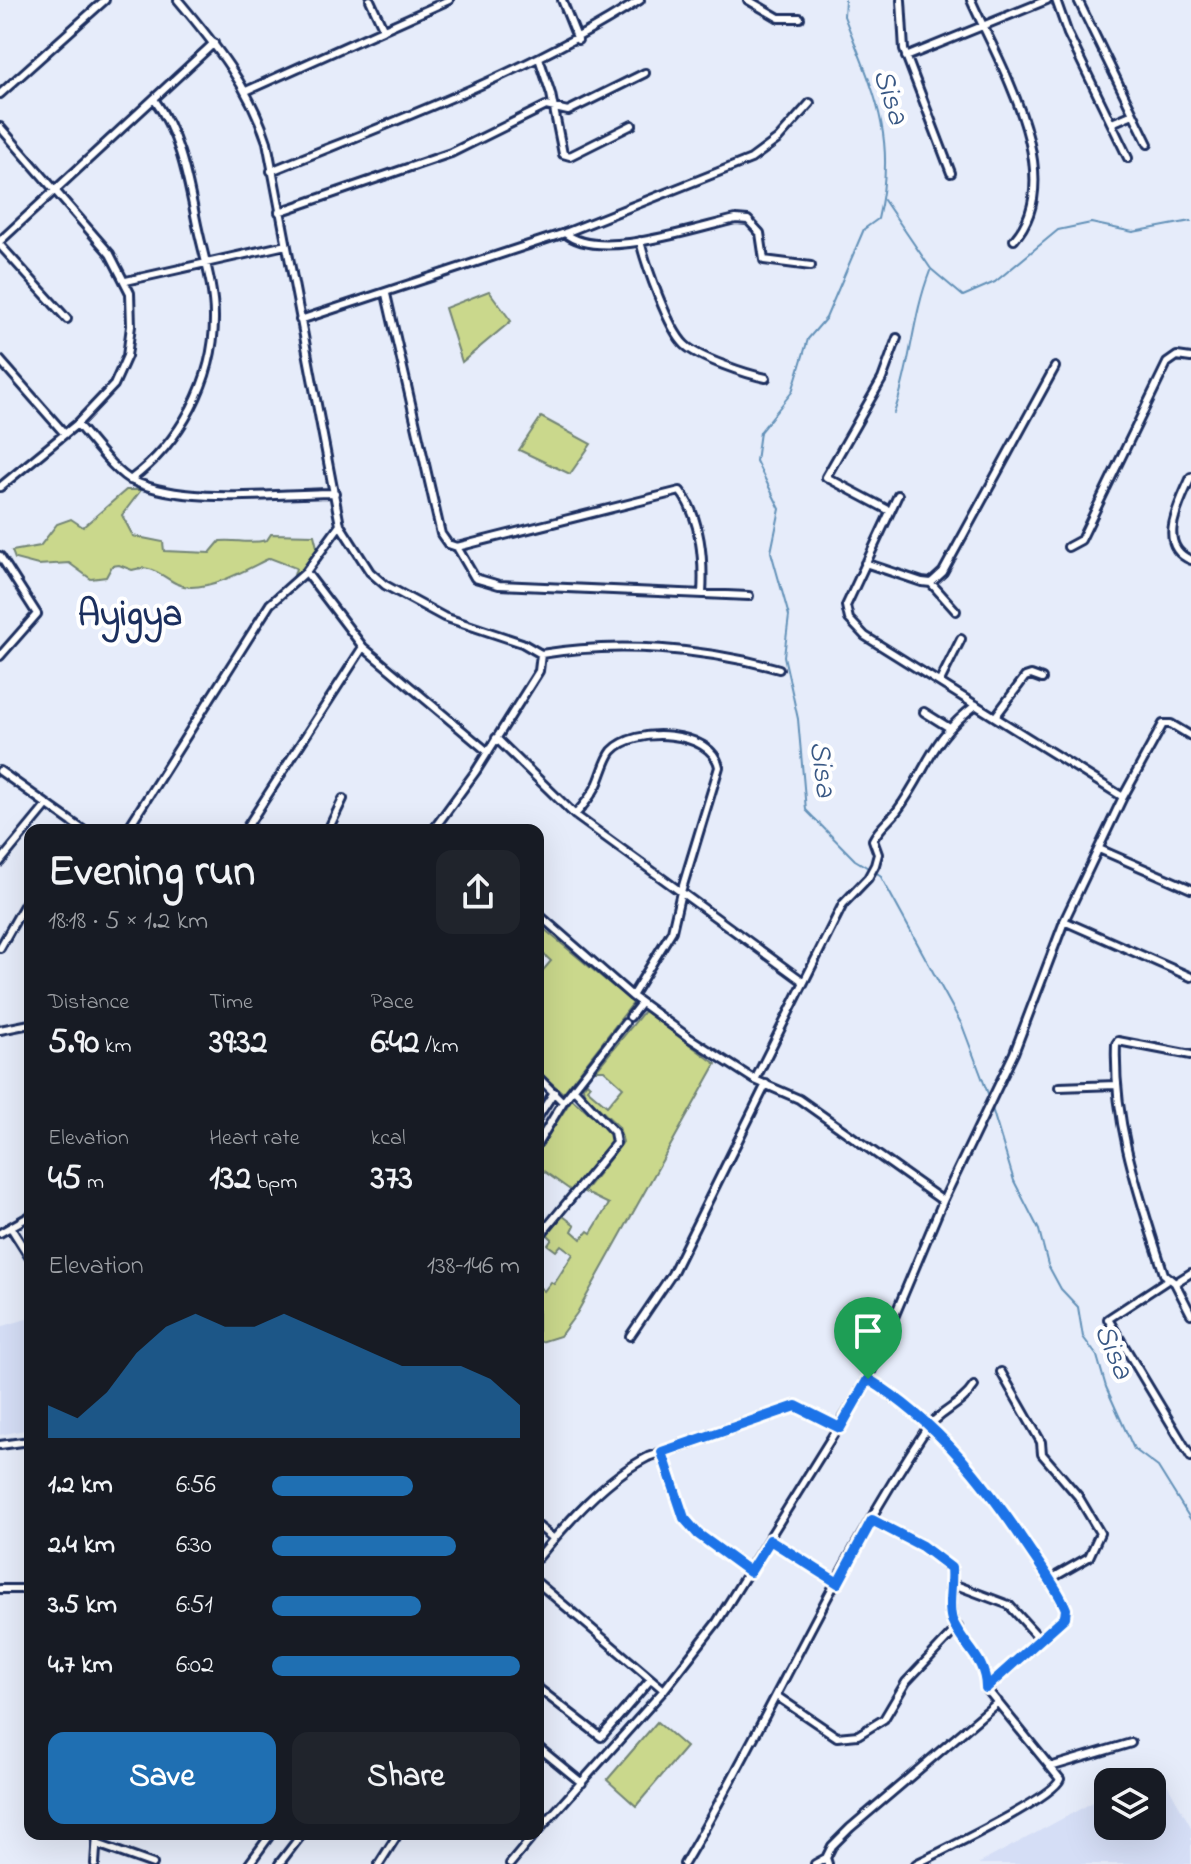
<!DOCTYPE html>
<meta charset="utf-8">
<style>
:root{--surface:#171b24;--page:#20242c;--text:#f1f3f6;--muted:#9ea1a6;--accent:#1f6fb2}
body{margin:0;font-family:"Indie Flower",sans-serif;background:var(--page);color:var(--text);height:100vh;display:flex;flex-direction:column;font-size:30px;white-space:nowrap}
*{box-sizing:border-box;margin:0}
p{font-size:26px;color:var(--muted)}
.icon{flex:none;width:44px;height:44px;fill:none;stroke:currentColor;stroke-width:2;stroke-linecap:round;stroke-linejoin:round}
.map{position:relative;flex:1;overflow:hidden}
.details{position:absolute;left:24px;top:824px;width:520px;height:1016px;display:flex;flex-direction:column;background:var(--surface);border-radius:16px;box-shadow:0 8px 32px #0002}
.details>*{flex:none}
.fabs{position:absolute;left:1094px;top:1768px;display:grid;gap:16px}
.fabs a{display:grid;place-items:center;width:72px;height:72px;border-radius:16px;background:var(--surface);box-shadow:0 8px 32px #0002;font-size:40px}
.pin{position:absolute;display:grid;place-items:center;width:68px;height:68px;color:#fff;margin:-82px -34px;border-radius:50% 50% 50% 0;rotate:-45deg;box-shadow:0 0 8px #0007}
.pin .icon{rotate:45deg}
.round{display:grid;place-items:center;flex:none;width:84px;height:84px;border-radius:16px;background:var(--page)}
.summary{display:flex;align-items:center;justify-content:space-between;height:136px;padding:0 24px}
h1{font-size:44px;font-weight:800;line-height:60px}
.metrics{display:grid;grid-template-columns:repeat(3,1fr);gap:12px;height:136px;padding:8px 24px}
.metrics div{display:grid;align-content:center}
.metrics b{font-size:34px;font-weight:800}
.metrics small{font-size:22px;font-weight:400}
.metrics p{font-size:22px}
.chart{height:224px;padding:16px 24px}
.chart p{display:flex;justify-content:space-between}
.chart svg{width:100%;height:144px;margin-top:8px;fill:var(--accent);opacity:.7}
.action{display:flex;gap:16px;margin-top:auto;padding:16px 24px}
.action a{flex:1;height:92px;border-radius:16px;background:var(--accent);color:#fff;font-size:32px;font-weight:800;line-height:92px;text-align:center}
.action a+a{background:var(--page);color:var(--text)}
ul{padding:0 24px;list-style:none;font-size:26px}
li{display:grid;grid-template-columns:128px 96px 1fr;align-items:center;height:60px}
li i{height:20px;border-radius:10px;background:var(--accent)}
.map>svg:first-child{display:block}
</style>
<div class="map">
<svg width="1191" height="1864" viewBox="0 0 1191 1864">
<rect width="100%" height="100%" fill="#e6ecfa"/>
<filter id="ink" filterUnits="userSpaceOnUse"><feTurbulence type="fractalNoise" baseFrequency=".0125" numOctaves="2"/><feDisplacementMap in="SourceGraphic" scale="16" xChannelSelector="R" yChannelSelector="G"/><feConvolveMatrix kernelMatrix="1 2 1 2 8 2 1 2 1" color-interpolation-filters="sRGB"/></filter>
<g filter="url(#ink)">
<path fill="#d5def6" d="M30,1318v111l-30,6v-108z
M1161,1773l30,54v37h-213l130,-70v32h44v-44h-13z"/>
<path fill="#cad88c" stroke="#728475" stroke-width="2" d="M489,291l22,30 -49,41 -17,-54z
M541,417l50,27 -21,30 -51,-24z
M126,490h15l-19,25 11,21 30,6 1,9 46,2 10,-12c18,-2 26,4 47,-1l4,-6 43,1 4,16 -9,15 -16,13 3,-11 -26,-10c-23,11 -53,29 -79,29 -24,0 -33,-26 -59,-17l-13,-5 -7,1 -6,11 -15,2 -22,-16 -31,2 -23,-6 -3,-8 28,-5 17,-22 14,-5 12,8z
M538,924l95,79 -70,90 -25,-22v-58l3,-4 -3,-4v-29l13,-15 -13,-12z
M644,1011l72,53 -139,249 -17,23 -22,7v-57l6,5 7,-9 3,2 19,-30 -12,-9 -5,6 -8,-6 4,-6 -5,-5 16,-18 12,9 -3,6 9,8 7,-8 3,2 18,-29 -25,-12 39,-50 -4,-15 -35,-33 -1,-7 4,-5 3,3 -3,4 20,17 16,-19 -19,-17h-8z
M572,1099l38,33 4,10 -41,50 -35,-25v-16z
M657,1722l29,25 -50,59 -29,-26z"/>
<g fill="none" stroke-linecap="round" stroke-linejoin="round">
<path stroke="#6391b8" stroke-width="2" d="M845,0l-1,16c29,74 54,121 34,203l-14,10 -38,89 -18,21 -16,53 -32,40 -4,29 24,48 -9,43 18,64 -5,40 14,63 8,91 49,50 25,15 82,150 28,74
M884,200l47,69 32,27 32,-14 63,-52 33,-7 42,9 58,-11
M894,413c17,-47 18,-96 36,-142
M991,1105l23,76 25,49 9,35 13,24 17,18 5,30 14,19 9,31 28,62 24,18 33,53"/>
<g stroke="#1b2f5e" stroke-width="12">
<path id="street" d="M178,0c37,44 71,86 89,142l73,383 30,47 15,13 59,32 78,26 19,11 -2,17 -63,100 -40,55 4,4
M370,0l13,28
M562,0l16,40
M748,0l31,18h21
M901,0l3,50 47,123
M971,0c28,63 98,178 43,240
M1056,0l12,34 60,124
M1078,0l70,144
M906,57l141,-57
M539,58l12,36 12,60 7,2 62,-31
M246,91l203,-91
M0,94l105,-94
M1112,123l21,-9
M0,127l110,127 20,39 1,33 -4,30 -13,29 -37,39 -77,63
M271,171c126,-51 255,-97 369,-171
M279,212l172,-59 95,-47 22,5 77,-38
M565,233c33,29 130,-5 171,-14l12,1 12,13 4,27 47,6
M0,241l214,-198
M640,241c6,24 28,88 45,104 14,13 61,29 81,33
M0,245l67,74
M126,281l160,-36
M386,294l55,240 7,10 9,3 223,-56c21,26 24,70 22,103
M300,320l265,-87 186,-74 27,-20 32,-36
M0,360l65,74
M77,424c13,14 39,50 56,57 56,25 142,12 202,12
M1191,477c-11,26 -36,68 0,83
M130,480c50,-37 85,-100 84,-164 0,-31 -12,-65 -18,-96 -9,-44 -16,-85 -42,-121
M898,495l-52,111 3,13 16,17 258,161
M890,511l-64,-34 56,-98 15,-41
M457,547l18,31 24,7 250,11
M1068,547l13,-7 86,-177 10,-7 14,2
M0,556l37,58 -37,42
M865,563l57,19 9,1 12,-11 112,-205
M306,572l57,75 125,105
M931,583l25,28
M541,654c77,-13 162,-6 238,15
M940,681l21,-42
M924,712l24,15
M995,717l30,-40 6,-2 11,4
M496,738l79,77 106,77 -9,39 -40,65
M0,771l83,59
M575,815c8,-9 16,-19 22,-30 5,-10 8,-25 15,-34 22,-25 100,-21 107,16l-38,125 123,90
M127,830l143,-226 36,-32 34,-47
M245,830l118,-183
M328,830l15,-31
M1099,849l92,40
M0,862l47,-57
M538,914l94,82 56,41 67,43 44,19 144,102
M1064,921l127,56
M0,948l30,-53
M630,1017l11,-14
M0,1030l30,-6
M1191,1055l-73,-14 -2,3c-3,80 24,154 48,230l11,9 16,31
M538,1077l25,25
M755,1080l88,-176 25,-26 7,-13 3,-11 -5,-14c6,-12 16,-19 24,-29 32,-43 32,-71 79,-106
M1059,1087l57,-2
M538,1117l16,-25
M538,1143l25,-41 62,-79
M11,1228l19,30
M0,1233l30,-17
M538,1238l78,-95 -2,-11 -40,-43
M1169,1279l-61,40 83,138
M1175,1283l16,-10
M630,1336l42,-62 94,-190
M1001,1372l40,70 1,12 36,42 22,37 -11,24 -40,23
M868,1379c71,45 117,103 162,173 12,18 28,37 36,57l-1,8 -78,70
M0,1445l30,-4
M662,1452l22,66 14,16 52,38
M872,1520l50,26 29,22c2,16 -4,37 1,52 10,25 34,38 34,68l74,91c-5,18 -120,73 -144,85
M538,1526l16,13
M770,1540l68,43
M538,1558c29,-36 68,-80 110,-101l148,-51 44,22
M538,1583l113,96
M953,1584l56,21 31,34
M0,1589h30
M538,1688l63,49 50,-58 13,11
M778,1697l59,40 21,-2 26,-16 22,-37 52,-55
M538,1747l44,36
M1050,1767l81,-24
M538,1831l126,-141 53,-68 151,-243 75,-178 71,-148 51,-134 58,-122 40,-73h8l20,12
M97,1844l56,20
M95,1864l2,-30
M249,1864l22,-30
M279,1864l23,-30
M379,1864l19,-30
M510,1864l25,-30
M684,1864c84,-142 150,-296 241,-433 14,-20 35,-24 49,-45
M815,1864l11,-6
M828,1864l-2,-6 6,-12 18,-18 148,-126"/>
</g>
<use href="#street" stroke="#fff" stroke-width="6"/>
</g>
</g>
<g fill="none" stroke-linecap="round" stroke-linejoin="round" filter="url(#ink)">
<g stroke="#fff" stroke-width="16">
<path id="route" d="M868,1379c70,43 118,105 163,173 12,18 27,37 35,57l-1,8 -79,71c0,-30 -24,-43 -34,-68 -5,-15 1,-36 -1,-52l-29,-22 -50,-26 -34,63 -68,-43 -20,32 -52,-38 -14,-16 -22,-66 134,-46 44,22z"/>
</g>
<use href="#route" stroke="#1a73e8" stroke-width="10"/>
</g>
<g text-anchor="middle" stroke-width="8" stroke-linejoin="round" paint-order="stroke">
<g font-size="30" font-style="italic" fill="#395884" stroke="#fff">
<text transform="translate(892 96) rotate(72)" y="10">Sisa</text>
<text transform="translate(824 769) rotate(83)" y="10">Sisa</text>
<text transform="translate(1115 1351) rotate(67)" y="10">Sisa</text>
</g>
<g font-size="36" font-weight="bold" fill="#1b2f5e" stroke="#fff">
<text x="130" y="625">Ayigya</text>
</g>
</g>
</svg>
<div class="fabs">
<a><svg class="icon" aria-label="layers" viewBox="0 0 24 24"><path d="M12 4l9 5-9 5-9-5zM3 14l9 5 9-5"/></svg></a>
</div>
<div class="pin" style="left:868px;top:1379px;background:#1e9e55"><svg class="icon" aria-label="arrive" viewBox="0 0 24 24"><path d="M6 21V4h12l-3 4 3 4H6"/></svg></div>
<section class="details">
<div class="summary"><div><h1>Evening run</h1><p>18:18 · 5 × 1.2 km</p></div><a class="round"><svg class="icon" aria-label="share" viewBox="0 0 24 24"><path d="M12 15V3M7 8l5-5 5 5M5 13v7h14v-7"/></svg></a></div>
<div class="metrics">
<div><p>Distance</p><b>5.90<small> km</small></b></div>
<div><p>Time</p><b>39:32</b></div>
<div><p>Pace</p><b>6:42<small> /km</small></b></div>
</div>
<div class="metrics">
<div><p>Elevation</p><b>45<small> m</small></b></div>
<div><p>Heart rate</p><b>132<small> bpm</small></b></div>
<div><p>kcal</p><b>373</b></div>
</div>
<div class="chart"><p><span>Elevation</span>138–146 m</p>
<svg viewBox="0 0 160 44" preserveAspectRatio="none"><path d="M0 44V34L10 38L20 30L30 18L40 10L50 6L60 10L70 10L80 6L90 10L100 14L110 18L120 22L130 22L140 22L150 26L160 34V44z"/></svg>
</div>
<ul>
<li><b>1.2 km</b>6:56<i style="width:57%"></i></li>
<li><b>2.4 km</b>6:30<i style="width:74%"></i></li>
<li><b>3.5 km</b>6:51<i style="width:60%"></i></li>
<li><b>4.7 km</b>6:02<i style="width:100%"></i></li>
</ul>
<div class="action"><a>Save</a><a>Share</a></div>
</section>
</div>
